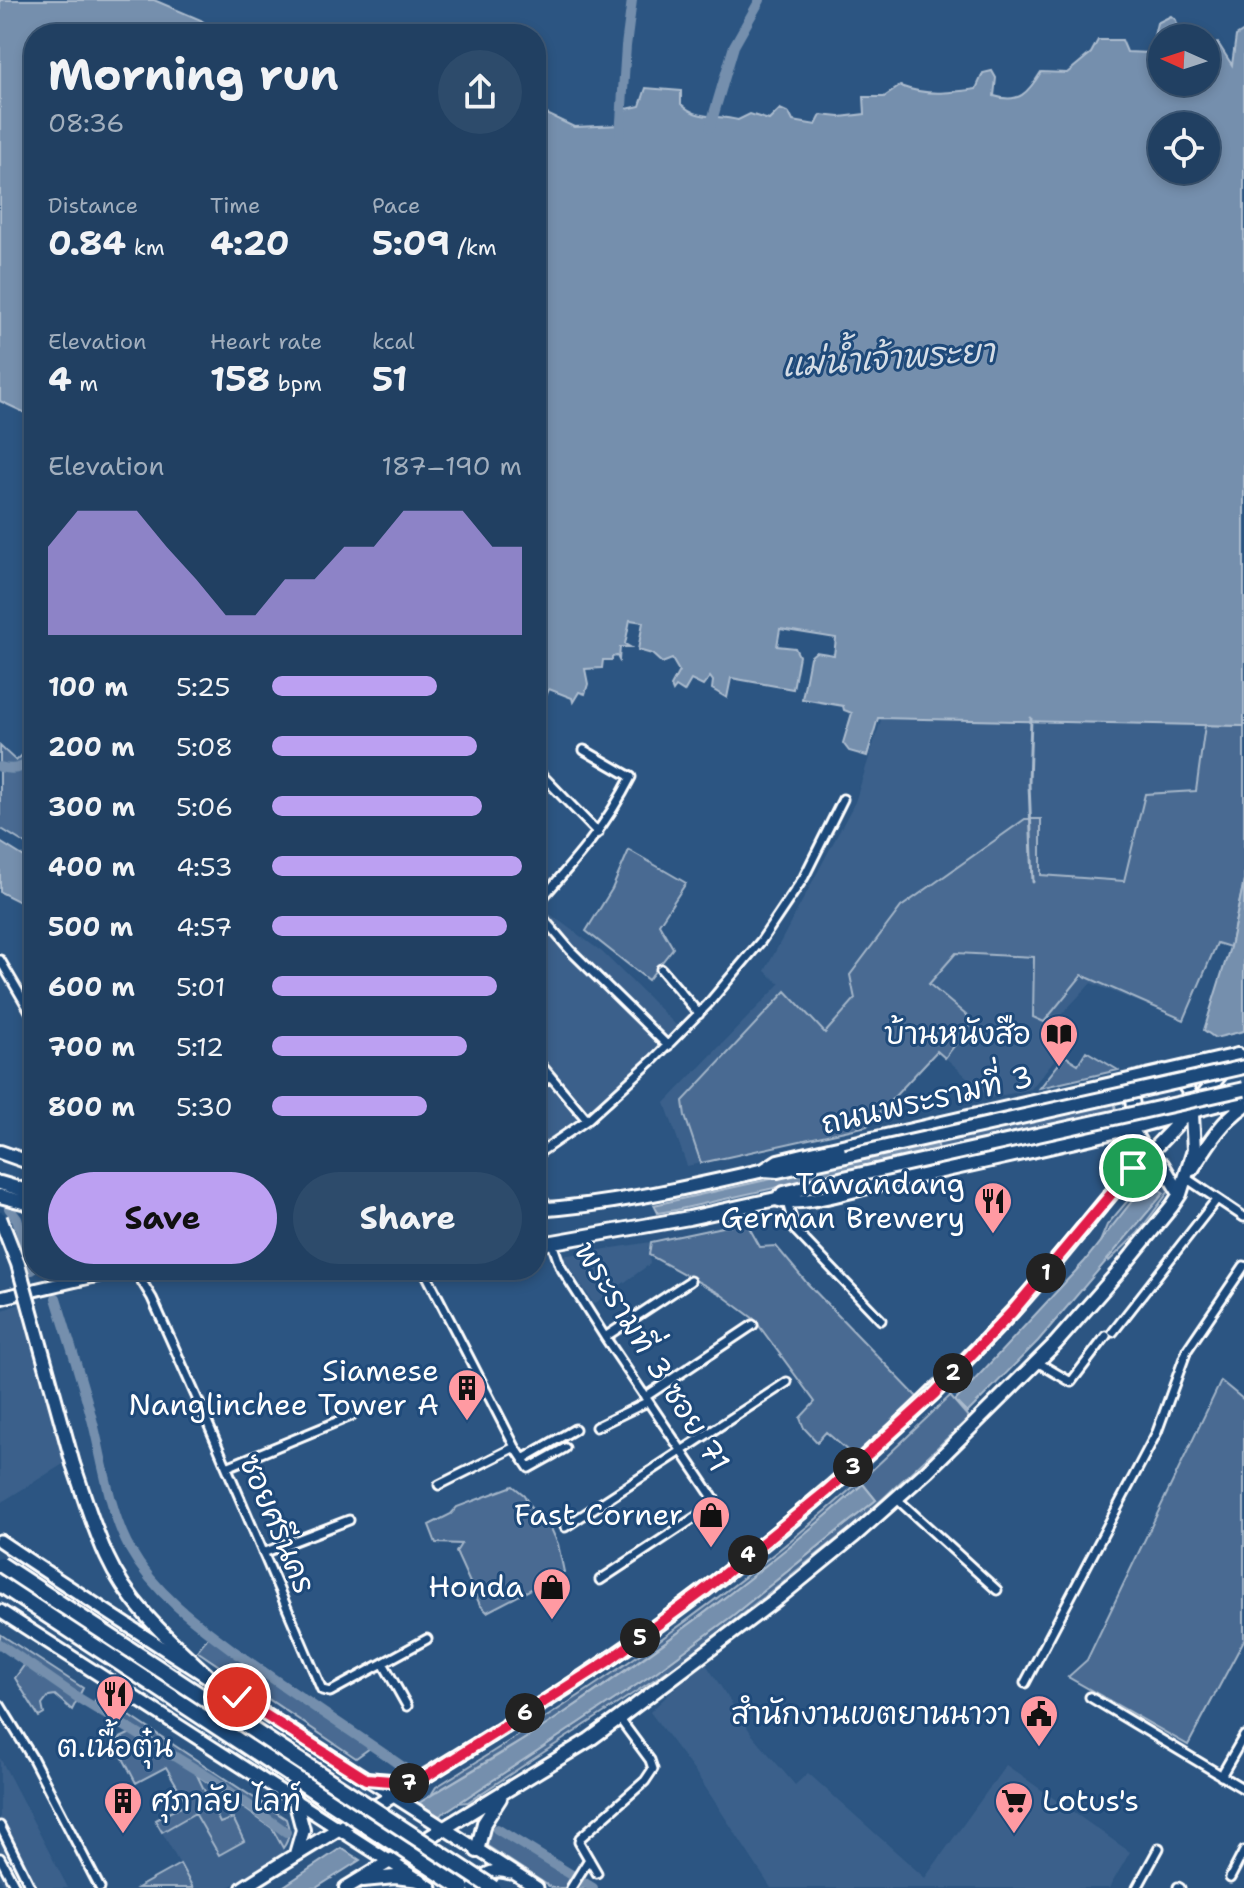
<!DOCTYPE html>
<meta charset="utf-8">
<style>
:root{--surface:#214062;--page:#2d4b6b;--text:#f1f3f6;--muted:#a2afbe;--line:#3e5977;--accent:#bca0f2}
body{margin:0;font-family:"Shantell Sans","Playpen Sans Thai",sans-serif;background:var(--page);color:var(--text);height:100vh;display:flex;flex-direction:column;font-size:30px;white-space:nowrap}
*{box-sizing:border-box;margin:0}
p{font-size:26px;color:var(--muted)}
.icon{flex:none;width:44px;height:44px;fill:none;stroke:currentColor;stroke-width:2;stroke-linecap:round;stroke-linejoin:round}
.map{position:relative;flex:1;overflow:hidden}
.drawer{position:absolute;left:24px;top:24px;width:522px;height:1256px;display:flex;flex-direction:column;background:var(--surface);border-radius:32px;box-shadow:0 4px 12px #0003,0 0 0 2px var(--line)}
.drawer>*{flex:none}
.needle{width:52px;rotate:273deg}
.controls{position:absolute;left:1148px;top:24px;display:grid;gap:16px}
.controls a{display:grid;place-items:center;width:72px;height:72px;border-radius:50%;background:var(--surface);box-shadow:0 4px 12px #0003,0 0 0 2px var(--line);font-size:40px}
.pin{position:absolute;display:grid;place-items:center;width:68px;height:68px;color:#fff;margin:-34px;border:4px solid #fff;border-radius:50%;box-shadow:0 2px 8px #0007}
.km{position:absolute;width:40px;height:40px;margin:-20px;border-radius:50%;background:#222;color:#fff;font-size:22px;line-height:40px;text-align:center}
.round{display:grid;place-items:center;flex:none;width:84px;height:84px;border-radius:42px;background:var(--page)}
.head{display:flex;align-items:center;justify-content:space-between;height:136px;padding:0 24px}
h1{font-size:44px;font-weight:700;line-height:60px}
.metrics{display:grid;grid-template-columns:repeat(3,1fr);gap:12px;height:136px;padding:8px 24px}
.metrics div{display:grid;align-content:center}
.metrics b{font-size:34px;font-weight:700}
.metrics small{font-size:22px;font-weight:400}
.metrics p{font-size:22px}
.chart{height:224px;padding:16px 24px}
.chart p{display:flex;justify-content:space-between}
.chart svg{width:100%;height:144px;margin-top:8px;fill:var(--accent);opacity:.7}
.primary-button{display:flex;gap:16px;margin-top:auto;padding:16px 24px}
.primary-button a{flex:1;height:92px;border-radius:48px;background:var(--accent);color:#111;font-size:32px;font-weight:700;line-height:92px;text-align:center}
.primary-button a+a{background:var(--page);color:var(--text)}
ul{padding:0 24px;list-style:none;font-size:26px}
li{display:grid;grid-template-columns:128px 96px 1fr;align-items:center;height:60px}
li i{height:20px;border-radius:10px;background:var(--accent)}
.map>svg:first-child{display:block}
</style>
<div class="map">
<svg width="1244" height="1888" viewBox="0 0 1244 1888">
<rect width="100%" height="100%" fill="#2c5582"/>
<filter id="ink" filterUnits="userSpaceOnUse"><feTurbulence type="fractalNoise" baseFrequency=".0125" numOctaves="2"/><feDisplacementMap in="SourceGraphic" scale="16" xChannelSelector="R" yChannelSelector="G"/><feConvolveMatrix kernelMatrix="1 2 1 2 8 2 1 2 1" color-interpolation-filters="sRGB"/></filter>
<g filter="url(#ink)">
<path fill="#3b618b" d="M882,717l362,9v155l-26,62 -34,77 -93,-37 -43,46 18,16 -35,44 -41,9 -52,-47 -71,75 -180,40 -22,-63 115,-119 -15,-13 90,-169z
M536,904l66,48 77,76 -86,81 -47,34 -10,4z
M651,1242l-3,5 2,17 -56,40 -32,-48z
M23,1303l45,158 -68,42v-192z
M704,1661l49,75 42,49 13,-12 117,105 81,-113 124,87 -21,36h-338l-73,-112 -48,-64z
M0,1758l68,130h-63l-5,-10z
M195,1774l77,54 13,25 -58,35h-34l-31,-56 33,-19 25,10z"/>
<path fill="#486b92" stroke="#a4b5c8" stroke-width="2" d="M1205,725l39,1v155l-14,66 -13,-4 -33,77 -102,-45 -38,47 -11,-5 1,-60 -78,-4 -27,31 44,37 -28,37 -8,-7 -70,75 -166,37 -16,-47 -2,-15 103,-110 39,42 30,-34 -5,-24 51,-68 124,-88h16v56l83,6 21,-87 51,-3z
M34,744v105l-34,-21v-82l16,15z
M629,850l57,33 -27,41 14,24 -25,32 -62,-49 26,-42z
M1086,1051l32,19 -78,18 25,-32 13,8z
M1113,1095l3,15 -4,7 -172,37 -6,-20z
M1157,1170l10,7 2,14 -31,42 -29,28 -9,-19 7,-17 44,-52z
M746,1222l14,25 16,-1 30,36 113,117 -63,59 -30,-26 -9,10 -13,-14 -4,-10 15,-16 -61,-83 -35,-26 -70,-38 2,-13z
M1221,1381l23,19v240l-56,105 -120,-68 19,-17z
M950,1396l19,22 -12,11 -99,93 -171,136 -219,144 -10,1 198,-131 76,-56 144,-116 -13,-16 -84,73 -104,78 -129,91 -115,69 5,-8c148,-91 295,-190 425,-307 30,-27 59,-56 89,-84z
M513,1486l11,9 16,30 10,1 8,18 6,28 -77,40 -7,-7 -24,-53 5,-8 -25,-1 -7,-18 22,-11 6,-7z
M0,1634l83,54 -11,22 -17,-15 -6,1 -7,9 2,9 -5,3 -24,-39 10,-14 -25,-18z
M209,1636l161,112 -14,10 -159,-107z
M98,1695l188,124c4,10 4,20 -3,29l-11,-20 -75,-53 23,48 13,-5 11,23 -25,14 -24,-42 -33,19 -7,-12 32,-17 -21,-36 -30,16 -22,-42 19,-9 -40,-28z
M489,1827l100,61h-37l-66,-43 -3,-7z
M180,1864l13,24h-56z"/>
<path fill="#748fad" stroke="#acbcce" stroke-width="2" fill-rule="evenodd" d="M0,0h154l47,20 8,6 23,8h-198v383l-34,-16z
M1171,16l5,4 5,18h-19v44h44v-18l7,-1 -5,-18 10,-2 14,22 4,-29 8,-5v695l-366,-8 -11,38 -18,-5 -6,-8 9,-30 -8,-3 -1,-4 -41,-7 8,-42 6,-5 18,3 2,-17 -56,-9 -3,17 18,2 4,8 -6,33 -62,-11 -4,20 -15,-9 1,-8 -3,-4 -7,9 -12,-6 -7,12 -8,-5 -3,4 -2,-5 8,-15 -7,-12 -10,4 -10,-9 -14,-4 5,-28 -13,-2 -5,24 5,3h-10l-1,13 -2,-4 -5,1v3h-9l-1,8 -17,1 3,15 -3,10 -6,-2 -6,10 -1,-4 -23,-9 -3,7 -10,5v-587h11l27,13 47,-2 5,-16 14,-3 6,-18 35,3v13c18,17 35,10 57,16l12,-6 19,6 11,-11 9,4 4,8 23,4 5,-10 19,2 25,-3 -1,-17h20l16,-11c27,10 48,7 76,3l7,-16 9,-2 4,7 -2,18c25,8 34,-3 47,-24l26,1 24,-20 7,-13h24l5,12 23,1 7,-30zM1162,126h44v44h-44z
M0,842l34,21v46l-34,-17z
M1244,881v150l-29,7 -11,-8 26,-83z
M937,1142l2,9 -263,59 -18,3 -4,-8z
M1148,1181l16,12 -126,148 -71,72 -12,-12 129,-139z
M863,1484l13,16 -144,116 -76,56 -217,144 -20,-13c43,-27 88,-51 130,-80 110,-73 215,-152 314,-239z
M341,1848l19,12 -44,28h-35z"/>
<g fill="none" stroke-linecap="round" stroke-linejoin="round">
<path stroke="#acbcce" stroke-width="3" d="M1031,718l-2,66 4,98"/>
<path stroke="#748fad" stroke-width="10" d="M710,127l24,-81 26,-46
M620,136l6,-90 6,-46
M0,767c15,4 22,1 34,-8
M9,1208l8,11 15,51
M56,1298c13,43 27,85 38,129 9,37 17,89 36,122 25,45 67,75 108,105 54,39 111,75 165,113
M0,1644l77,53 138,84 71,51
M497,1829l96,59"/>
<g stroke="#fff" stroke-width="13">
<path id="street" d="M536,769l62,64
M536,905c37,-42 69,-77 95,-128l-47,-27
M536,910l34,40 98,96
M0,960l34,58
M661,969l38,45
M536,1059l51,61
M536,1088l14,-12
M536,1155l51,-35 67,-61 54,-55 53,-63 43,-64 39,-78
M1186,1178l58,39
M536,1185l4,13 11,11
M787,1202l8,28 86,90
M552,1243l8,23 45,71 109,162 -6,10 -108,71
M135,1270l17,28 48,107 122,285 8,2 97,-53
M424,1270l91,177 14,21 36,-20
M1113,1332l104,-133
M605,1337l85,-56
M1037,1362l34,20 35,-46
M645,1397l108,-72
M596,1427l51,-25
M523,1459l52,-30
M227,1467l124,-51
M439,1485l76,-38
M897,1499l100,91
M565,1527l222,-145
M263,1553l86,-33
M383,1663l24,43
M1025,1683l132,-251 30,-82 57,-84
M1090,1697l154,92
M0,1705l33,54 67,129
M1221,1776l23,-40
M0,1826l31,62
M0,1858l16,30
M597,1873l-18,-31 1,-4 65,-57 8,-12 -3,-9 -31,-42
M1230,1878l14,-27
M1178,1887l2,1
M571,1888l18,-29
M1137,1888l22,-40"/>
</g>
<g stroke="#fff" stroke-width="17">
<path id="secondary" d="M0,1298l103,-24 36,-4
M0,1541c177,119 358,231 537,347
M0,1611l431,277
M474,1888c8,-14 20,-21 36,-15"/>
</g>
<g stroke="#fff" stroke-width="18">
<path id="primary" d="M1120,1087c15,8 15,21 9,35
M1125,1129c15,6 16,16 18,30
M0,1152l34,12
M1143,1159l19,5 18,30
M1192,1169c15,-23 29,-47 52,-63
M764,1170l14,-9 25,-6 435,-100
M0,1183l34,10
M0,1196l34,9
M776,1199c23,9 75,-9 101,-14 83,-18 167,-36 249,-56 40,-10 78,-22 118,-31
M536,1210c78,-5 153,-23 228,-40l14,1 68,-15
M536,1245l153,-27 87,-19 8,-6 60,-15
M73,1464c11,31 20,63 34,93 22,49 66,86 104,122
M366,1779l49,4
M295,1800l8,30 -7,24
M477,1851l7,-28 16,-25
M363,1880l32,-3 25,3
M243,1888c153,-97 313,-184 458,-295 111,-85 216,-179 311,-281 42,-45 78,-95 119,-141 10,-11 22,-21 32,-32 26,-27 50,-56 74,-84
M346,1888l243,-148 30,-22 159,-120 77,-63 72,-64 129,-128 64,-73 52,-64 8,-12 14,-44 -3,-53c-4,-12 -15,-21 -27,-26"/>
</g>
<use href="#street" stroke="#1f4a7a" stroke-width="7"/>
<use href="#secondary" stroke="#1f4a7a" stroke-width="11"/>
<use href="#primary" stroke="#1f4a7a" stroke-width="12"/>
<g stroke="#fff" stroke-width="18" stroke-linecap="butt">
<path id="primary-bridge" d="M846,1156l398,-89
M844,1178l400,-89
M0,1218l18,46 55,200"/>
</g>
<g stroke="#fff" stroke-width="20" stroke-linecap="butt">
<path id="highway-bridge" d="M0,1564l493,324
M0,1584l462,304"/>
</g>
<use href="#primary-bridge" stroke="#1f4a7a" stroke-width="12"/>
<use href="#highway-bridge" stroke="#1f4a7a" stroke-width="14"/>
</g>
</g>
<g fill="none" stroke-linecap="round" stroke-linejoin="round" filter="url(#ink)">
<g stroke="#fff" stroke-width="16">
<path id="route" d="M237,1697l129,82 50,4 192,-122 94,-69 125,-101 107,-97 78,-82 121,-144"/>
</g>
<use href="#route" stroke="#e11d48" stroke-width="10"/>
</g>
<defs>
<g id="library-pin" transform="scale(2)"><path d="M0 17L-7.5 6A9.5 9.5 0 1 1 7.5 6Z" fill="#ff9aa2" stroke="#1f4a7a"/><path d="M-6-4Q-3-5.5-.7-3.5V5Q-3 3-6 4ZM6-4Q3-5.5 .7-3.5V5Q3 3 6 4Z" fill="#111"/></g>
<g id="restaurant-pin" transform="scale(2)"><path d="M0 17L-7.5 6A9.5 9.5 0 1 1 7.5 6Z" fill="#ff9aa2" stroke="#1f4a7a"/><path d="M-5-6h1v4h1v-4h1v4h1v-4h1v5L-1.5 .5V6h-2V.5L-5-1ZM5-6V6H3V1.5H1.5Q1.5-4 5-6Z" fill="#111"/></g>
<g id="building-pin" transform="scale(2)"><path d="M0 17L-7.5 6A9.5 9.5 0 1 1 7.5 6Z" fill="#ff9aa2" stroke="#1f4a7a"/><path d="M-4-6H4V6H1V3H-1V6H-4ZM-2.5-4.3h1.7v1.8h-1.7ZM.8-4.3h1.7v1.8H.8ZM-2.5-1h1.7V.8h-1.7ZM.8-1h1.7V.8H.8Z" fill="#111"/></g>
<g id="shop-pin" transform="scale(2)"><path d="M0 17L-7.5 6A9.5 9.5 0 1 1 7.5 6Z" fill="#ff9aa2" stroke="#1f4a7a"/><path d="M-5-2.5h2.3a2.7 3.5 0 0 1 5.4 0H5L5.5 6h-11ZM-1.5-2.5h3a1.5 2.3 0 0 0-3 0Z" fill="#111"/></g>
<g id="civic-pin" transform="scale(2)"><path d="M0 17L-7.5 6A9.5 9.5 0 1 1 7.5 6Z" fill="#ff9aa2" stroke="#1f4a7a"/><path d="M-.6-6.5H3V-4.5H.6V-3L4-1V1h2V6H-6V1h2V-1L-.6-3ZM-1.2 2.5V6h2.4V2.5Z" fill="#111"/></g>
<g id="supermarket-pin" transform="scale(2)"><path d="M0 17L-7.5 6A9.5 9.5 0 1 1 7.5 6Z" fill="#ff9aa2" stroke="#1f4a7a"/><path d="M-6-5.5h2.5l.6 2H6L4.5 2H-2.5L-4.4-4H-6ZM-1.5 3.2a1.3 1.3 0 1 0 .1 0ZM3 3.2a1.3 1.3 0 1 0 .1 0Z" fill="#111"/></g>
</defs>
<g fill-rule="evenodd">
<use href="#library-pin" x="1059" y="1034"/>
<use href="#restaurant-pin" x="993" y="1201"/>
<use href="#building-pin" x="467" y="1388"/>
<use href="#shop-pin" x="711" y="1515"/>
<use href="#shop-pin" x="552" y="1587"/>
<use href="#restaurant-pin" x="115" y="1694"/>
<use href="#civic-pin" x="1039" y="1714"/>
<use href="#building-pin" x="123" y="1801"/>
<use href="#supermarket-pin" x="1014" y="1801"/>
</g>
<g text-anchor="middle" stroke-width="6" stroke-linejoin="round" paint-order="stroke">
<g font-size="30" fill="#fff" stroke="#1f4a7a" text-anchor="end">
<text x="1031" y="1044">บ้านหนังสือ</text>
<text x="965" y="1194">Tawandang<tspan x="965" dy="34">German Brewery</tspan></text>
<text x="439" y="1381">Siamese<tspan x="439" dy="34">Nanglinchee Tower A</tspan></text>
<text x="683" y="1525">Fast Corner</text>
<text x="524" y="1597">Honda</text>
<text x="1011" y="1724">สำนักงานเขตยานนาวา</text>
<text x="115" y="1757" text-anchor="middle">ต.เนื้อตุ๋น</text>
<text x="151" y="1811" text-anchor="start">ศุภาลัย ไลท์</text>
<text x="1042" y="1811" text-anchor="start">Lotus's</text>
</g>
<g font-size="30" fill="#fff" stroke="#1f4a7a">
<text transform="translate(927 1100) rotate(-13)" y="10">ถนนพระรามที่ 3</text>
<text transform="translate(652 1357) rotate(58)" y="10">พระรามที่ 3 ซอย 71</text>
<text transform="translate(277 1524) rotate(67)" y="10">ซอยศรีนคร</text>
</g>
<g font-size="32" font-style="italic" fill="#d5dde6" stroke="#1f4a7a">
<text transform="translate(888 358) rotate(-4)" y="11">แม่น้ำเจ้าพระยา</text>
</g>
</g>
</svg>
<div class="controls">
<a><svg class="needle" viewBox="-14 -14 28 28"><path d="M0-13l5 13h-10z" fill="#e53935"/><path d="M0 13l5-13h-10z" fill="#a2afbe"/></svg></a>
<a><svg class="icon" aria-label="locate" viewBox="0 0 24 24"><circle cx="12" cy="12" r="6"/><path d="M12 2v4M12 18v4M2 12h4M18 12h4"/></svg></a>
</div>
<div class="pin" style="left:1133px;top:1168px;background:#1e9e55"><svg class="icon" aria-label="arrive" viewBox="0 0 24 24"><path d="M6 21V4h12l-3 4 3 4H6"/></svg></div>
<div class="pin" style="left:237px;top:1697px;background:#d93025"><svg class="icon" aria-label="check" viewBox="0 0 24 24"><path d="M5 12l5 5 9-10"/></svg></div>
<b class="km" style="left:1046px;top:1273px">1</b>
<b class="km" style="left:953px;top:1373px">2</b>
<b class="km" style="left:853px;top:1467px">3</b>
<b class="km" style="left:748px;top:1555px">4</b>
<b class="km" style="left:640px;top:1638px">5</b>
<b class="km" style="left:525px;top:1713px">6</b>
<b class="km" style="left:409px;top:1783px">7</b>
<section class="drawer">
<div class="head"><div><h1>Morning run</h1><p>08:36</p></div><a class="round"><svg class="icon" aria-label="share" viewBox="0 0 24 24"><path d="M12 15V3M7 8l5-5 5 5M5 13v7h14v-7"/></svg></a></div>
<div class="metrics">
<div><p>Distance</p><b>0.84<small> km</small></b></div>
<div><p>Time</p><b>4:20</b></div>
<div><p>Pace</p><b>5:09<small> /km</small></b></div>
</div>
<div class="metrics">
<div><p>Elevation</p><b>4<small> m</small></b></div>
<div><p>Heart rate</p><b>158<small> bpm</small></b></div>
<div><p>kcal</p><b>51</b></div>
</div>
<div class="chart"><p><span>Elevation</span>187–190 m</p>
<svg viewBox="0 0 160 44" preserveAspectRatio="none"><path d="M0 44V17L10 6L20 6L30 6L40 17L50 27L60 38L70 38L80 27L90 27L100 17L110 17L120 6L130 6L140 6L150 17L160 17V44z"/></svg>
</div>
<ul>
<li><b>100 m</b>5:25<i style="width:66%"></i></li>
<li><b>200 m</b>5:08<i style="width:82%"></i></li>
<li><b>300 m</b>5:06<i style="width:84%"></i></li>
<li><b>400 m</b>4:53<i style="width:100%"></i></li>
<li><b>500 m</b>4:57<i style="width:94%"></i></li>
<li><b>600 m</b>5:01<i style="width:90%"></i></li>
<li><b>700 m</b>5:12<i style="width:78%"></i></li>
<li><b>800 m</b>5:30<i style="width:62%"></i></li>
</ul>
<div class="primary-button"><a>Save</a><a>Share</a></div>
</section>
</div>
